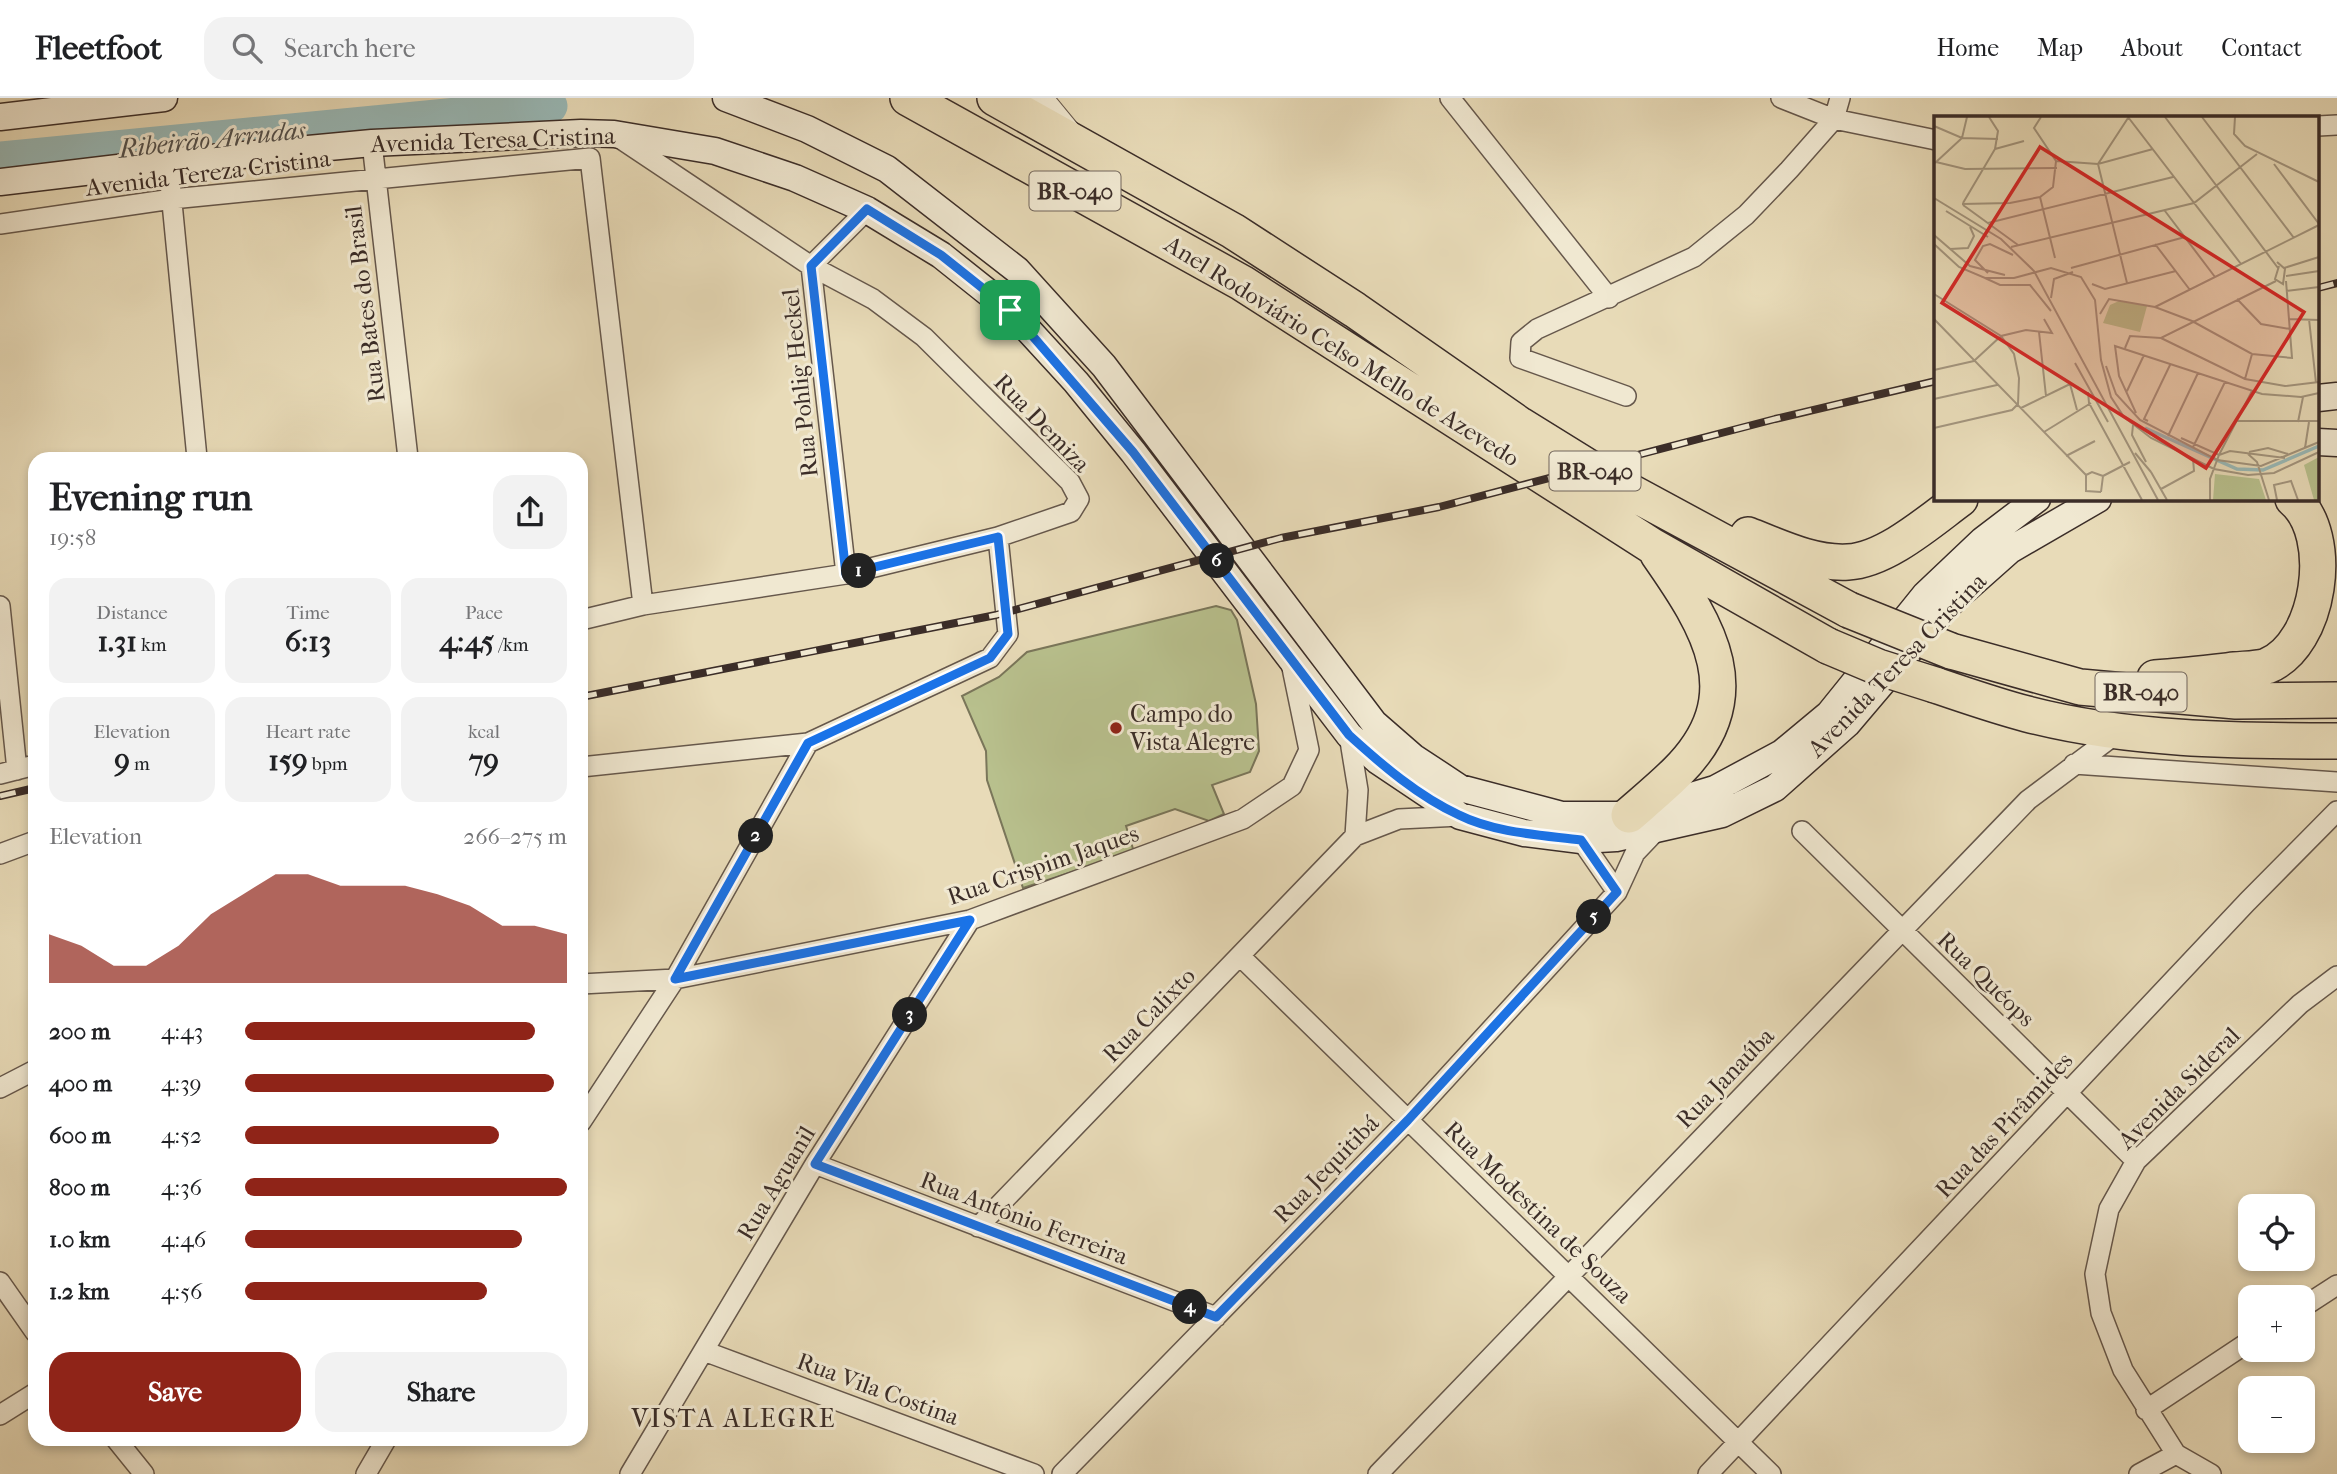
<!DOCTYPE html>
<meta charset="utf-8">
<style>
:root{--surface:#fff;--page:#f2f2f2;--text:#202124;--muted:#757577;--line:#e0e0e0;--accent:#8f2418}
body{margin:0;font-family:"IM FELL French Canon",serif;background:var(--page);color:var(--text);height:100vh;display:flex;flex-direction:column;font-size:26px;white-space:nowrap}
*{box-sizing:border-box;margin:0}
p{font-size:23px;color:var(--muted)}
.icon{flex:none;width:38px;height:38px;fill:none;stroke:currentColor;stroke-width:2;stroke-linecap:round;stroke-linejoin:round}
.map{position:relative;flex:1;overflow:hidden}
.panel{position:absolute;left:28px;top:354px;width:560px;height:994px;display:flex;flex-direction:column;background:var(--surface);border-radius:21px;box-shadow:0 4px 10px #0003}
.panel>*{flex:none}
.buttons{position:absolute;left:2238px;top:1096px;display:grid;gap:14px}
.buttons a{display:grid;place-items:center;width:77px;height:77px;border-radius:14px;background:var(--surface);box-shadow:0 4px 10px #0003;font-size:35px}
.pin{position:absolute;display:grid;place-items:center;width:60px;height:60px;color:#fff;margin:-30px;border-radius:14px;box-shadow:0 4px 10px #0006}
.km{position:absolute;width:35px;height:35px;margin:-18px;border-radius:50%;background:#222;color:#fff;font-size:19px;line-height:35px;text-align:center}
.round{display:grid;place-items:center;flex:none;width:74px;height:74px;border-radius:21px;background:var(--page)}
.summary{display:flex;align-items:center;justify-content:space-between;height:119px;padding:0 21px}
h1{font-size:38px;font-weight:800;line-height:52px}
.metrics{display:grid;grid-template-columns:repeat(3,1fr);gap:10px;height:119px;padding:7px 21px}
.metrics div{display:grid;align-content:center;border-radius:18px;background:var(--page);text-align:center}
.metrics b{font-size:30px;font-weight:800}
.metrics small{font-size:19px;font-weight:400}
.metrics p{font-size:19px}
.chart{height:196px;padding:14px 21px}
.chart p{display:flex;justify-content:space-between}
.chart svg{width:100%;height:126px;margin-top:7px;fill:var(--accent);opacity:.7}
.button{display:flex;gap:14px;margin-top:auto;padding:14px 21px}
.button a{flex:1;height:80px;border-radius:21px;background:var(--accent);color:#fff;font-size:28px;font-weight:800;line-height:80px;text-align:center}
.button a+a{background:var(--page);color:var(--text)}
ul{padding:0 21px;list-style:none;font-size:23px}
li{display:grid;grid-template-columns:112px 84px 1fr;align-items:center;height:52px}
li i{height:18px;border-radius:9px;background:var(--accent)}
header{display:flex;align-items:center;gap:42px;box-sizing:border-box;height:98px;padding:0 35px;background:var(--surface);border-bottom:2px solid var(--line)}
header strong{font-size:33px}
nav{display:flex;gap:38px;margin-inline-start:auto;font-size:24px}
.search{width:490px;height:63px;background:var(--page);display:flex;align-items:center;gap:18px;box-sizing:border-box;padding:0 24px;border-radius:21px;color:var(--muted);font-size:26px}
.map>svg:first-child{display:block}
</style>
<header>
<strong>Fleetfoot</strong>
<div class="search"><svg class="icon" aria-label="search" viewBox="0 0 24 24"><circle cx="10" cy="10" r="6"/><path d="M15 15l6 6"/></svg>Search here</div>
<nav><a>Home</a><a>Map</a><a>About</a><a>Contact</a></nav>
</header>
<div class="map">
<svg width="2337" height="1376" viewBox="0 0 2337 1376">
<rect width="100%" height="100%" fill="#e8dbb8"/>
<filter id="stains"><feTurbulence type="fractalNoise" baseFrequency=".00286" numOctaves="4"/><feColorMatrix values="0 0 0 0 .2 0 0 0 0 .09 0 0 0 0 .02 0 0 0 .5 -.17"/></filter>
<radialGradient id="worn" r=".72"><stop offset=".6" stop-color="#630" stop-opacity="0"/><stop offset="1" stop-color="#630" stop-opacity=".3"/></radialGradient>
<path fill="#b8c08d" stroke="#7a765a" stroke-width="2" d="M1216,508l15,4 6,10 19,84 3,47 -9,21 -38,13 12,29 -15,7 -34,-12 -49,17 8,26 -111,36 -36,-108 -1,-29 -24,-55 37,-19 28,-25z"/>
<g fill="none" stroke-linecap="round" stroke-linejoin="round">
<path stroke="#99b9b7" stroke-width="35" d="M0,61l550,-53"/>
<g stroke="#66584c" stroke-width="22">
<path id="minor" d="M1450,0l159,200
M1781,0l53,21 102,21
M2318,28l19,-1
M372,45l36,315
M168,64l29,296
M0,126l172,-25 418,-41 53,447
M811,168l35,308
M811,168l56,-56
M1626,298l-106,-38 1,-16 16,-13 157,-72 52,-42 43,-45 45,-51 6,-21
M0,508l17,164
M581,522l62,-15 203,-31 152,-37 73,-25 8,-13 -9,-17 -146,-145 -51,-38 -62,-33 -193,-129
M1349,637l9,55 -3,46
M2074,666l263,18
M581,669l227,-24
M0,676l35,-9
M1802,733l334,330
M1581,742l36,52
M0,756l35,-13
M1240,858l531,518
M581,886l94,-5 295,-59 273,-101 49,-33 17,-36 -18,-87
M0,990l35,-18
M581,1024l94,-143 133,-236 182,-85 18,-24 -10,-97
M815,1066l401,153
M978,1129l377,-391 44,-17 61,-3
M0,1184l35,50
M2303,1209l34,-22
M704,1253l330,123
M2146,1312l104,-69
M0,1317l35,-22
M115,1340l29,36
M366,1376l21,-36
M630,1376l185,-310 155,-244
M1062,1376l346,-354 209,-228 18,-39 20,-21
M1378,1376l650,-674 92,-69
M1708,1376l539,-572 90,-91
M2139,1376l37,-20
M2211,1376l-35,-20 -53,-84 -22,-57 -6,-39 14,-65 27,-48 164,-157 37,-28"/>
</g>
<g stroke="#66584c" stroke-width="25">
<path id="tertiary" d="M1041,0l28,34"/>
</g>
<g stroke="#3b2d28" stroke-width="29">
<path id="secondary" d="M726,0l81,31 80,40 130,101 87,96 270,357 39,34 47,31 102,27h67l86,-26 67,-36 47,-39 96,-119 58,-55 54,-41
M0,19l164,-19
M0,84l168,-20 204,-19 209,-10 33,1 101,17 80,27 72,32 74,45 69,55 66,72 57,70 216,283 29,26 82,55 64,17 57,7 35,-2 106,-24 53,-26 72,-64 101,-119 62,-55 88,-51
M2318,300l19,-2
M2318,344l19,1"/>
</g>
<g stroke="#3b2d28" stroke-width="38">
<path id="motorway" d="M908,0l334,185 410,263 176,100
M995,0l238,133 122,79 165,115 92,57 237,128
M1748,437c31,12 65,29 100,27 38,-2 82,-41 112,-63
M1951,553l129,36 156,14 101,-1
M2155,580c27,-2 53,-5 80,-8 10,-1 23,-1 32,-4 53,-21 69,-131 26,-167
M1935,587c30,10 61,21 92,29 100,26 207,27 310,27
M1629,717c16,-14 33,-28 48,-43 76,-76 32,-145 -19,-218"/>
</g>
<use href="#minor" stroke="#f0e8d1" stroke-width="19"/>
<use href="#tertiary" stroke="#f0e8d1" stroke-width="23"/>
<use href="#secondary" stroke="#f0e8d1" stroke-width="26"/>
<use href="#motorway" stroke="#e8dbb8" stroke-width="35"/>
<g stroke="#3b2d28" stroke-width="8">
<path id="rail" d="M2318,190l19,-5
M581,599l415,-82 285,-77 158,-31 336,-88 161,-38
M0,698l35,-8"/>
</g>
<use href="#rail" stroke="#f0e8d1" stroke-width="5" stroke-dasharray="16" stroke-linecap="butt"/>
<g stroke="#3b2d28" stroke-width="38" stroke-linecap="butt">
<path id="motorway-bridge" d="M1849,512l102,41
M1828,548l50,21 57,18"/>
</g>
<use href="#motorway-bridge" stroke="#e8dbb8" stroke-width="35"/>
</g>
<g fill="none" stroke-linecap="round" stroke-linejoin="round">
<g stroke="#fff" stroke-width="14">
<path id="route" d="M867,111l74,46 69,55 123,142 216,283c33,30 69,61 110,80 36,18 83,20 122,25l36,52 -209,228 -192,197 -401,-153 155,-244 -295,59 133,-236 182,-85 18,-24 -10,-97 -152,37 -35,-308z"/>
</g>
<use href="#route" stroke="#1a73e8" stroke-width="9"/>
</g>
<circle fill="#8f2418" stroke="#f0e8d1" stroke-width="2.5" cx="1116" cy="630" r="7"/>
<g text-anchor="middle" stroke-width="6" stroke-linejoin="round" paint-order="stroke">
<g fill="#f0e8d1" stroke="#71655b" stroke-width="2">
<rect x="1029.5" y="73.5" width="91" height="39" rx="5"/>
<rect x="1549.5" y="353.5" width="91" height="39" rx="5"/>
<rect x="2095.5" y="574.5" width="91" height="39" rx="5"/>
</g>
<g font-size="23" font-weight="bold" fill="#3b2d28">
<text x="1075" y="101">BR-040</text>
<text x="1595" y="381">BR-040</text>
<text x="2141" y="602">BR-040</text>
</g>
<g font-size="24" fill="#3b2d28" stroke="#f0e8d1">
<text transform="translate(493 42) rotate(-2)" y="8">Avenida Teresa Cristina</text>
<text transform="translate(208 75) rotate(-7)" y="8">Avenida Tereza Cristina</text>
<text transform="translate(365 206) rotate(-97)" y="8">Rua Bates do Brasil</text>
<text transform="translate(1342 253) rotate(32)" y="8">Anel Rodoviário Celso Mello de Azevedo</text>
<text transform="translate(800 285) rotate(-96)" y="8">Rua Pohlig Heckel</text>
<text transform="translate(1042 325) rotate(46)" y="8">Rua Demiza</text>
<text transform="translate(1897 567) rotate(-46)" y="8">Avenida Teresa Cristina</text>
<text transform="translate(1043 767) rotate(-19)" y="8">Rua Crispim Jaques</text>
<text transform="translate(1986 881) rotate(44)" y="8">Rua Quéops</text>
<text transform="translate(1149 917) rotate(-46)" y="8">Rua Calixto</text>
<text transform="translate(1725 980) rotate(-46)" y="8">Rua Janaúba</text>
<text transform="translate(2179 990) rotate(-45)" y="8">Avenida Sideral</text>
<text transform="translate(2004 1027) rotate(-47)" y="8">Rua das Pirâmides</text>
<text transform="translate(1326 1071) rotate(-46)" y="8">Rua Jequitibá</text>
<text transform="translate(776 1085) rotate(-59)" y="8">Rua Aguanil</text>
<text transform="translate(1538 1114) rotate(44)" y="8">Rua Modestina de Souza</text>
<text transform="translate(1024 1120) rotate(21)" y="8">Rua Antônio Ferreira</text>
<text transform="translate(878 1291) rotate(20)" y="8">Rua Vila Costina</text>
</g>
<g font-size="24" fill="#3b2d28" stroke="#f0e8d1" text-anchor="start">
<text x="1130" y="624">Campo do<tspan x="1130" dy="28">Vista Alegre</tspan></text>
</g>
<g font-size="26" font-style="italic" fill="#52504c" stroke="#f0e8d1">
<text transform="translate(212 41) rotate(-6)" y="9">Ribeirão Arrudas</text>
</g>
<g font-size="26" letter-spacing="2" fill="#3b2d28" stroke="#f0e8d1">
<text x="734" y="1329">VISTA ALEGRE</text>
</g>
</g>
<g transform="translate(1934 18)">
<rect width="385" height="385" fill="#e8dbb8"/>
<path d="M185,185l28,5 -7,26 -37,-9 7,-18zM385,341v43h-5l-10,-35zM281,358l44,5 7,21h-53z" fill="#b8c08d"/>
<path fill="none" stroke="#99b9b7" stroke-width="3.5" d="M211,312l92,41 26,1 56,-24"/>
<path fill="none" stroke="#a3957e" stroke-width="2" d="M194,1l113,147M231,1l113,151M268,1l92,121M301,1l-1,17 11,12 74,36M0,10l28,12 36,1M61,33l29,-8M122,45l42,3 55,-15M2,46l29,7 92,-1M1,47l27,-25 5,-21M340,48l45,60M106,81l15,61M0,82l67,41 33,32 124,229M29,87l32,-54 3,-18 -9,-14M28,88l48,-1 30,-6 13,-10 3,-26 -22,-33 7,-11M29,89l55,40M12,95l42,26M231,95l50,66M54,107l185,-46M0,119l36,31 35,9M0,128l25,23 26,11h29l37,-10 30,9 14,23 6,60 10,37 13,20 27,21 63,31 34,6 26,-2 45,-21M221,128l35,46M77,131l183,-44 63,-49M16,133l18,-1 6,-12 -4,-9M343,146l8,7 -2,15 -8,-5 4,-13M137,152l114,-31M350,152l35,-11M54,157l-13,-13 8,-14 7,-2 23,11M352,160l33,-5M51,162l15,7h30l21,26M193,167l-29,-119 30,-46M158,168l13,5 71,-18M352,175l33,-4M0,178l67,42 13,18 5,24 -1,26 -6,6 -78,18M117,182l3,-19 19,-7M303,183l24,25 29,5M221,191l164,-82M166,198l9,-15 46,8 37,14 60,33 40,4 -6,-77M0,203l152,156M355,203l30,1M375,203l7,64M105,216l7,64M227,222l84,41 40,7 34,-4M191,232l5,-12 31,2 115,-57M41,244l26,-24 25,-6 26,3 -8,-14M141,247l33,59M172,250l10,28 24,26 77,40 44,6 58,-24M0,254l40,-9M311,263l7,-25M193,275l17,-36M154,276l1,11 53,97M0,283l63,-14M87,292l49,-24 7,26M202,297l-17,-37 -4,-30 147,48 39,3 18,-4M214,305l-4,-2 26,-54M303,305h82M364,306l5,-25M199,309l-1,10 14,27M110,316l47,-29M234,320l30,-63M247,322l38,17 33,-64M259,331l32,-65M371,332l4,-26M315,336l19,-4 20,6M201,337l16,19M314,338l9,8 12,38M132,340l29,-15M217,356l16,28M152,359l6,-3 11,4 -2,16M152,359v16l15,1M169,360l27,-14M227,373l33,-18 -1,-12M276,384v-21l9,-24 11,-4 55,7M343,384l-3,-15 17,-4 7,19"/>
<path fill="#d62828" fill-opacity="0.15" stroke="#d62828" stroke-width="3.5" d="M106,31l264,165 -98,156 -264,-165z"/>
<rect width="385" height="385" fill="none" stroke="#3b2d28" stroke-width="3.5"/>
</g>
<rect width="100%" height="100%" filter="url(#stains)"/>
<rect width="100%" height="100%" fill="url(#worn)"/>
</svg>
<div class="buttons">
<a><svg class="icon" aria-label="locate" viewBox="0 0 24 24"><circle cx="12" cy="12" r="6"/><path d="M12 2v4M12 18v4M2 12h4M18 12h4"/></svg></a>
<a>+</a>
<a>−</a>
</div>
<div class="pin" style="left:1010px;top:212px;background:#1e9e55"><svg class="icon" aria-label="arrive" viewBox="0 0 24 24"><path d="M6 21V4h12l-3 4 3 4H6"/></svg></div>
<b class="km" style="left:859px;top:473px">1</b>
<b class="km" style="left:756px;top:738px">2</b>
<b class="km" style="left:910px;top:917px">3</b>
<b class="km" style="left:1190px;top:1209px">4</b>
<b class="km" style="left:1594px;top:819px">5</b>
<b class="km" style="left:1217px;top:463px">6</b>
<section class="panel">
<div class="summary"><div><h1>Evening run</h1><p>19:58</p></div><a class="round"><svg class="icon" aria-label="share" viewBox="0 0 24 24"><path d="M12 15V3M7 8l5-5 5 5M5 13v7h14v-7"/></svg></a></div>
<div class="metrics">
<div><p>Distance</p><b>1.31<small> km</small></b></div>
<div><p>Time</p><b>6:13</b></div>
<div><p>Pace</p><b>4:45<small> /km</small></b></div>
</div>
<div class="metrics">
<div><p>Elevation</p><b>9<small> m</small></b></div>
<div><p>Heart rate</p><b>159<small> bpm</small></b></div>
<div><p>kcal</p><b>79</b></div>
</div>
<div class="chart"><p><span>Elevation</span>266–275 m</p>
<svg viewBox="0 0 160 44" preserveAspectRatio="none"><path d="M0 44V27L10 31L20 38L30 38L40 31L50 20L60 13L70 6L80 6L90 10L100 10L110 10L120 13L130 17L140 24L150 24L160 27V44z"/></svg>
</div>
<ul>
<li><b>200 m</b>4:43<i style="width:90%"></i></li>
<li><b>400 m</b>4:39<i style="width:96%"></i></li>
<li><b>600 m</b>4:52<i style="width:79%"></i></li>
<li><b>800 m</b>4:36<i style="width:100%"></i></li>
<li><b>1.0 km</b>4:46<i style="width:86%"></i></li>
<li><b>1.2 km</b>4:56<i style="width:75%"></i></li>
</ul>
<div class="button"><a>Save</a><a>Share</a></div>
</section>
</div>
